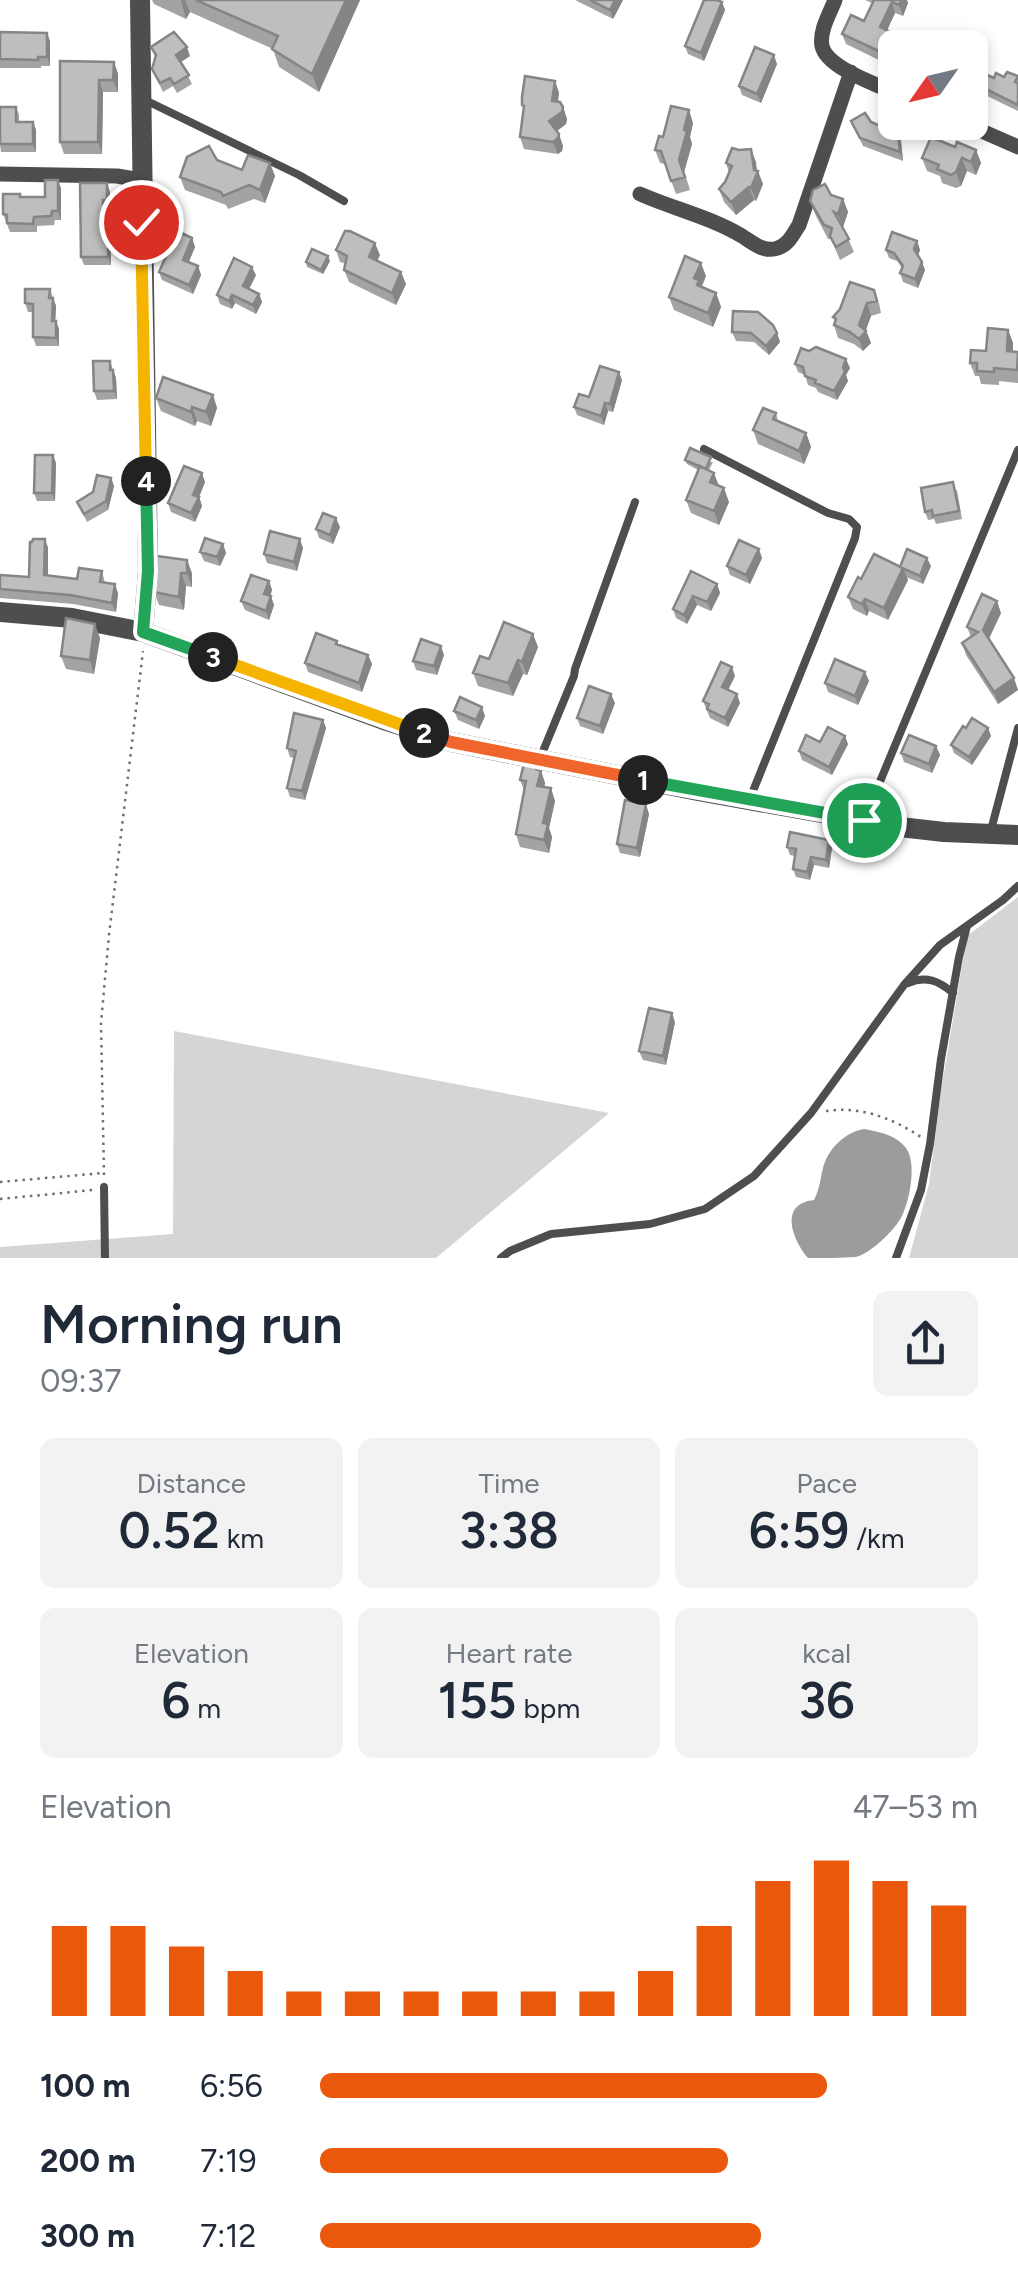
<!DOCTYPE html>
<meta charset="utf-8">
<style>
:root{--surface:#fff;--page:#f2f2f3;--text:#1f2937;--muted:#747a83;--accent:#ea580c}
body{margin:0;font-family:Figtree,sans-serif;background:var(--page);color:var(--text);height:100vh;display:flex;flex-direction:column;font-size:38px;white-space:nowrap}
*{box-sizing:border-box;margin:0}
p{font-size:32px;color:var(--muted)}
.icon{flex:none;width:55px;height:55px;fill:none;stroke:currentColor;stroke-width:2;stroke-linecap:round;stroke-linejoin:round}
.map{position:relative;height:1258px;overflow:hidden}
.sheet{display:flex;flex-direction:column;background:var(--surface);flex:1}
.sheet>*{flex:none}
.needle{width:65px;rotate:236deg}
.tools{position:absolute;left:878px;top:30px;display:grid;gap:20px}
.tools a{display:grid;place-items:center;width:110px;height:110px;border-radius:15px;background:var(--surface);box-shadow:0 5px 15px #0003;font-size:50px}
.pin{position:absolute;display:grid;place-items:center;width:85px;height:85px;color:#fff;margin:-42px;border:5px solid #fff;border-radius:50%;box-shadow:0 2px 10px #0007}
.km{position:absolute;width:50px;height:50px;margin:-25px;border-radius:50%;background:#222;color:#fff;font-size:28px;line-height:50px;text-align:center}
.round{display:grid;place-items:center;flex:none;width:105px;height:105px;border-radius:15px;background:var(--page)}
.overview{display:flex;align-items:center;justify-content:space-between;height:170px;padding:0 40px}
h1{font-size:55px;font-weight:600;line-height:75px}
.metrics{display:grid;grid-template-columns:repeat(3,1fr);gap:15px;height:170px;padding:10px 40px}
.metrics div{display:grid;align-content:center;border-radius:15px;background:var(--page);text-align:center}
.metrics b{font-size:50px;font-weight:600}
.metrics small{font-size:28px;font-weight:400}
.metrics p{font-size:28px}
.chart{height:280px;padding:20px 40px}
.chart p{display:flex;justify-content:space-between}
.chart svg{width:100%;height:180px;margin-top:10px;stroke:var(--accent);stroke-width:6}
ul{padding:0 40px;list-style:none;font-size:32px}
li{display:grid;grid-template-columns:160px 120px 1fr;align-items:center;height:75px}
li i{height:25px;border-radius:12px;background:var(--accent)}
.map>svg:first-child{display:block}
</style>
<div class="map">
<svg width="1018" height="1258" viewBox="0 0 1018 1258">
<rect width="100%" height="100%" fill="#fff"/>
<path fill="#d5d5d5" d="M1018,897v361h-109l20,-74 12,-93 26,-155z
M174,1031l435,82 -173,145h-436v-11l173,-13z"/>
<path fill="#9c9c9c" d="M864,1129c15,3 31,5 42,19 11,15 4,51 -4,68 -7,14 -31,37 -46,41 -14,1 -34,1 -48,1 -15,-18 -30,-54 6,-58 6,-12 6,-20 9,-32 5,-19 22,-36 41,-39z"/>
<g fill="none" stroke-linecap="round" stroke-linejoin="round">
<path stroke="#707070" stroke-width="2.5" stroke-dasharray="2.5 5" stroke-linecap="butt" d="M826,1111c35,-5 66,7 95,26
M104,1175l-3,-152 8,-88 34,-284
M0,1182l103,-9
M0,1199l93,-9"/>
<path stroke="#4e4e4e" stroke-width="8" d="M143,99l156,76 45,26
M704,449l124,64 21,6 8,8 -2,11 -104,258
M541,756l33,-80 1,-7 60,-167
M864,820l154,-370
M991,830l27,-102
M908,983c18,-8 31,-2 45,10
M104,1187l1,71
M501,1258l9,-7 41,-17 99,-10 55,-15 49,-33 57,-63 93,-128 36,-40 63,-45 15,-14
M896,1258l25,-68 9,-46 11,-85 18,-102 8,-31"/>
<path stroke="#4e4e4e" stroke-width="15" d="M835,0c-5,13 -16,31 -13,46 5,22 54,38 73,47
M961,122l57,25
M0,174l117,2 24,4
M640,194c34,15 70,23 102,42 11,7 22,17 36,12 11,-4 15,-14 21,-23l52,-153"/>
<path stroke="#4e4e4e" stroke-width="20" d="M140,0l8,571 -5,61
M0,612l72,6 71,14 244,89 64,21 247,49 202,36 44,5 74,3"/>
</g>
<path fill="#a3a3a3" d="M152,0h208l-41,92 -40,-25 -6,-18 -83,-37 -4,7 -32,-15z
M575,0h48l-10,19z
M865,0h42l1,3 -5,13 -8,-3 -8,17 8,4 3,10 -9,21 -43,-21 -4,-10 22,-13 8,-18z
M722,2l3,8 -21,51 -16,-7 -3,-8z
M0,32l50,9v25h-9v2h-41z
M151,47l39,9 -9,6 11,22 -15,9 -4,-7 -10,6 -11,-23 3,-12z
M60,61l54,1 4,12v18h-15l-1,62h-38l-4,-12z
M777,64l-16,39 -19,-8 -3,-9z
M1018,76v35l-33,-16 -3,-8 12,-9z
M555,81l4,12 -1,9 5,5 4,12 -1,5 -9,7 6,15 -1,5 -4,3 -34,-5 -4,-12 4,-28 -2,-4z
M16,107l3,8v7h14l3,8v22h-35l-1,-8z
M851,121l20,1 29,9 3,30 -40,-15z
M693,123l-3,14 2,7 -8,28 6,18 -14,4 -11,-30 -5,-1 -5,-13 8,-13z
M955,147l21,3 5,13 -5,12 -9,-4 -6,15 -5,2 -14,-5 -2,-7 -13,-5 -5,-13z
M751,149l6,21 6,14 -7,17 -2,-1 -18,15 -12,-13 -5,-13 6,-7 4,-9 -3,-10 13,-13z
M217,160l25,10 33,6 -10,27 -11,-4 -26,10 -2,-4 -41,-15 -5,-13z
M80,183l30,9v17h-4l1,24 4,9v23h-27l-3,-8z
M61,188v32h-6l-1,5 -17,1v6h-27l-7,-18 17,-20 1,3h24z
M831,195l12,4 5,13 -5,15 11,25 -14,8 -9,-21h-3l-13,-25 -5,-13z
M192,238l3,9 -6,15 9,4 3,9 -8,19 -31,-14 -3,-8z
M917,241l3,9 -2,5 7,15 -7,18 -15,-6 -3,-9 2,-5 -5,-7 -8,-3 -3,-8z
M336,250l44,5 -3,6 29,23 -10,21 -47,-23 -5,-12 2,-6 -6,-2z
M330,261l-7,13 -16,-7 -1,-5z
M256,275l-7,14 10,5 3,8 -6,12 -21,-11 -3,6 -12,-5 -3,-9z
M706,276l-4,11 14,6 5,14 -8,20 -39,-17 -5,-13z
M850,282l29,21 2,10 -10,3 -5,14 5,13 -8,8 -9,-7 -16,-6 -4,-13 1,-3 -2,-5 7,-8z
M50,289l6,17 -1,15 4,8v17h-23l-3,-9v-25h-5l-3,-9z
M1008,330l5,13v8l5,1v31l-19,-2v4l-18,-1 -2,-8h-4l-5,-13 16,-12z
M732,332l45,1 3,9 -11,13 -15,-13 -18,-1z
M110,361l6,17 1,21 -20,1 -3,-9z
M795,364l55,4 -4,7 2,6 -11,19 -19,-8 -2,-4 -8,-3 -3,-10 -7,-3z
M622,380l-9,32 -5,-1 -4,14 -27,-10 -3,-8 15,-10z
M213,395l4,13 -6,18 -14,-5 -2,5 -34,-15 -5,-13z
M776,413l2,8 28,12 5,14 -7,17 -46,-20 -5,-14z
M685,460l28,2 -4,8 20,32 -10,23 -28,-12 -5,-13 12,-30 -11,-6z
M56,463l-1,38h-18l-3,-8z
M111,478l3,8 -6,24 -21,12 -10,-20z
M205,482l-6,15 3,9 -7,16 -24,-10 -3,-9z
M957,490l5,29 -26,5 -2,-5 -6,1 -3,-8z
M340,527l-7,17 -14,-6 -3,-9z
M45,539l3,9v27l29,4 25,-8 3,12 13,10 -2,19 -43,-8 -73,-6v-23l29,2z
M223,544l3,9 -6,13 -16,-5 -4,-9z
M303,548l-6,23 -30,-8 -3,-9z
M157,556l35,17v14l-6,-1 -2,24 -25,-5 -5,-13z
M762,558l-12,26 -20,-9 -3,-9z
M900,566h31l-8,18 -17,-7 2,3 -20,40 -19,-9 -2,5 -14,-7 -5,-12 13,-18z
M691,571l26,13 3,9 -9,18 -14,-6 -10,19 -11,-6 -3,-9z
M269,581l3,9 -2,6 4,9 -5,15 -24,-10 -4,-9z
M1001,613l-12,26 12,17 17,34 -20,14 -32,-49 -4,-12 9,-6 -4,-10z
M100,638l-6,36 -28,-5 -5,-13z
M337,641l2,4 29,10 4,9 -10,28 -54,-20 -3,-9z
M538,647l-11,28 -4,-1 -10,22 -35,-10 -5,-13 16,-14z
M444,655l-7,20 -21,-5 -3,-9z
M865,672l4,9 -11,24 -30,-13 -3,-9z
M735,676l-7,14 12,13 -12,24 -18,-9 -7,-17z
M615,703l-12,31 -23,-8 -3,-8z
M454,711l31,5 -6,13 -21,-9z
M323,720l3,8 -21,72 -15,-3 -3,-9 7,-30 -4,-1 -3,-9z
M966,728h22l3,8 -19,29 -18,-12 -3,-8z
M820,742l28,2 -16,31 -30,-15 -3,-9z
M936,746l4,9 -8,18 -28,-11 -3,-9z
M538,762l7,21 -1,4 11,14 -6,27 3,9 -3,16 -29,-6 -4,-13 8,-44 -4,-10z
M649,814l-9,43 -20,-4 -3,-9z
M829,840l3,8 -3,20 -15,-3 -4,15 -14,-3 -3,-8 2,-13 -5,-1 -3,-8z
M675,1022l-9,43 -23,-5 -4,-9z"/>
<path fill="#858585" d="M181,0h4l5,12 -4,7z
M346,0h14l-41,92 -7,-18z
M615,0h8l-10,19 -3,-9z
M901,0h6l1,3 -5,13 -4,-11z
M722,2l3,8 -21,51 -3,-8z
M892,2l3,11 -11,24 -4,-10z
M47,33l3,8v25l-3,-9z
M895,34l3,10 -1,4h-2v3l-6,14 -4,-11z
M187,47l3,9 -11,7 -3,-8z
M975,54l4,13 -6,18 -3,-9v-9z
M774,55l3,9 -16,39 -4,-9z
M114,62l4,12v18l-5,-12z
M99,80l4,12 -1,62 -4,-12z
M555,81l4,12 -3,21 -4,-13z
M563,107l4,12 -1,5 -12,9 -5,-12z
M689,110l4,13 -3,14 2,7 -8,28 6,18 -11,-30 5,-30z
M33,122l3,8v22l-3,-8z
M897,123l3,8 3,30 -3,-9z
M559,134l4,12 -1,5 -4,3 -5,-12z
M751,149l5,13 1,10 1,-1 5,13 -7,17 -5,-13 3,-18z
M976,150l5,13 -5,12 -5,-13z
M962,158l5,13 -6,15 -5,-14z
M270,163l5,13 -10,27 -5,-13z
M58,180l3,8v32l-3,-9z
M107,183l3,9v17l-3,-9z
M749,187l5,13 -18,15 -5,-13z
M843,199l5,13 -5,15 -5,-13z
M103,200l3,9 1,32 -3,-8z
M108,233l3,9v23l-3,-8z
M192,238l3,9 -9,21 -3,-8z
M917,241l3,9 -3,8 -3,-9z
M375,243l5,12 -7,14 -4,-12z
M328,256l2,5 -7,13 -2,-4z
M922,262l3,8 -7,18 -3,-9z
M701,263l5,13 -5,11 1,12 -8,-21z
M198,266l3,9 -8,19 -4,-9z
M252,267l4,8 -10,20 -3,-9z
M401,272l5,12 -10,21 -4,-12z
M716,293l5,14 -8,20 -5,-14z
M259,294l3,8 -6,12 -3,-9z
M232,295l3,8 -3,6 -3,-8z
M53,298l3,8 -1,23 -3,-8z
M867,303l4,13 -6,16 1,-1 5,12 -8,8 -4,-12v-14z
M56,321l3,8v17l-3,-8z
M1008,330l5,13 -1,21 -5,-13z
M777,333l3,9 -11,13 -3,-9z
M846,359l4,9 -4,7 2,6 -11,19 -3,-9z
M113,370l3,8 1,21 -3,-8z
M619,372l3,8 -9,32 -3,-8z
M213,395l4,13 -6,18 -5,-14z
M605,403l3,8 -4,14 -3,-9z
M192,407l5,14 -2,5 -4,-14z
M806,433l5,14 -7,17 -5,-13z
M53,455l3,8 -1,38 -3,-8z
M202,473l3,9 -6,15 3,9 -7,16 -4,-9 2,-18z
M714,473l5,13 -9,-4z
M111,478l3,8 -6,24 -2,-9z
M724,488l5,14 -10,23 -5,-14z
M336,518l4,9 -7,17 -3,-9z
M45,539l3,9v36l-4,-9z
M300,539l3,9 -6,23 -3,-9z
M223,544l3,9 -6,13 -3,-9z
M759,549l3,9 -12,26 -4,-9z
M927,558l4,8 -8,18 -3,-8z
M187,560l5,13v14l-5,-14z
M903,568l5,12 -20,40 -4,-12z
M181,573l5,13 -2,24 -5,-13z
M269,581l3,9 -4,13 -4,-9z
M115,584l3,9 -2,19 -4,-9z
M717,584l3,9 -9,18 -4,-9z
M271,596l3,9 -5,15 -3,-9z
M693,596l4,9 -10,19 -3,-9z
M865,599l4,12 -2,5 -5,-12z
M997,601l4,12 -14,29 -4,-12z
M95,624l5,14 -6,36 -4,-14z
M533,634l5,13 -11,28 -5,-13z
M441,646l3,9 -7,20 -3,-9z
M368,655l4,9 -10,28 -3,-9z
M518,660l5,14 -10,22 -5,-13z
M732,667l3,9 -10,20 -3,-9z
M865,672l4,9 -11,24 -3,-9z
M1014,678l4,12 -20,14 -4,-12z
M611,694l4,9 -12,31 -3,-8z
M737,694l3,9 -12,24 -3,-9z
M482,707l3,9 -6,13 -3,-9z
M323,720l3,8 -21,72 -3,-9z
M988,728l3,8 -19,29 -3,-8z
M845,736l3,8 -16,31 -3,-8z
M936,746l4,9 -8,18 -3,-9z
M538,762l7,21 -3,15 -5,-12 -1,-17z
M551,788l4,13 -6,27 3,9 -3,16 -5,-13 -1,-17z
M646,804l3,10 -9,43 -3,-9z
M829,840l3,8 -3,20 -3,-8z
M811,857l3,8 -4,15 -3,-8z
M672,1013l3,9 -9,43 -3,-9z"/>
<path fill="#bebebe" stroke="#858585" stroke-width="2.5" d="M196,0h150l-34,74 -40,-25 6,-13z
M590,0h25l-5,10z
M704,0h13l5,2 -21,51 -16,-7z
M874,0h27l-2,5 -7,-3 -12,25 15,7 -10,20 -43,-20 9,-19 13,6z
M0,32l47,1v24h-9v3l-38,-1z
M174,32l13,15 -11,8 13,20 -15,9 -4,-6 -10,5 -8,-14 4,-14 -5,-8z
M934,34l23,9 -2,3 5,2h-32z
M755,47l19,8 -17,39 -18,-8z
M970,52l5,2 -5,13z
M60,61l54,1 -1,18h-14l-1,62h-38z
M1007,72l11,4 -3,6 3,1v22l-36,-18 5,-12 7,3 2,-5 8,4z
M525,76l30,5 -3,20 8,1 3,5 -1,5 -13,9 10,13 -1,4 -5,4 -33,-5 4,-31 -2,-1v-8z
M671,106l18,4 -5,20 3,1 -8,29 6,17 -14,4 -10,-30 -6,-1 4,-14 4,1z
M0,107h16v15h17v22h-33z
M865,113l6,9 7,3 19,-2 3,29 -40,-14 -9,-17z
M931,137l24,10 2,-5 19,8 -5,12 -9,-4 -6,14 -5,3 -14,-6 2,-4 -17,-7z
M209,146l8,14 25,10 6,-15 22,8 -10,27 -11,-5 -26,11 -2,-4 -41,-15 7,-20z
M732,148l7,2 12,-1 3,21 4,1 -7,17 -2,-1 -18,15 -12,-13 6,-7 7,-16 -6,-3z
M45,180h13v31h-6l-1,5 -17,1 -1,7 -26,-1v-8l-4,-1v-20h17v3h25z
M80,183h27v17h-4l1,33h4v24h-27z
M825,184l6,11 12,4 -5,15 -4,-2 15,27 -13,8 -6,-11 2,-8 -8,-3 -14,-24 3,-11z
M177,231l15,7 -9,22 15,6 -9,19 -30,-13z
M345,231h5l25,12 -6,14 32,15 -9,21 -48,-23 3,-14 -11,-6z
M892,232l25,9 -3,8 8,13 -7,17 -15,-6 3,-7 -9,-13 -8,-3z
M312,249l16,7 -7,14 -15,-8z
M685,256l16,7 -7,15 5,2 -2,5 19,8 -8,20 -39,-16z
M234,258l18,9 -9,19 16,8 -6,11 -21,-10 -3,6 -12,-6z
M850,282l24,8 3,11 -10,2 -8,22 7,6 -7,8 -9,-7 -16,-7 2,-6 -3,-2 7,-8z
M25,289h25l-1,9h4l-1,23h4v17l-23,-1v-33l-8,-1z
M733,311l25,1 15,13 4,8 -11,13 -15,-13 -19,-1z
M988,328l20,2 -1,21 11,1 -1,18 -23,-2v4l-17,-1v-8h-7l1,-13 15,1z
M816,347l30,12 -3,9 2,4 -11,19 -19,-8 1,-3 -11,-4 -2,-9 -8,-3 6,-16 8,3z
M93,361h17v9h3l1,21h-20z
M600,366l19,6 -9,32 -5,-1 -4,13 -27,-9 5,-13 10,3z
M163,377l50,18 -7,17 -14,-5 -1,5 -35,-14z
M763,408l13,5 -3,6 33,14 -7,18 -46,-21z
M690,448l21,9 -5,12 -21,-9z
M35,455h18l-1,38h-18z
M184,466l18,7 -9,22 6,2 -8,16 -23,-10z
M700,466l14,7 -4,9 14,6 -10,23 -28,-11z
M97,475l14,3 -5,23 -22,13 -7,-12 16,-10z
M953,482l6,29 -26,5 -1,-6 -7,2 -4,-24z
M323,513l13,5 -6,17 -14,-6z
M270,531l30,8 -6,23 -30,-8z
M205,538l18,6 -6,13 -17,-5z
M33,539h12l-1,36 33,4 2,-11 23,3 -2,11 15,2 -3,19 -42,-8 -70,-6v-14l29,2 1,-35h2z
M739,540l20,9 -13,26 -19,-9z
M907,549l20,9 -7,18 -20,-9z
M874,554l29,14 -19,40 -19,-9 -3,5 -14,-7 10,-20 3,2z
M157,556l30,4v13h-6l-2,24 -25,-5z
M691,571l26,13 -10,18 -14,-6 -9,19 -11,-6z
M251,575l18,6 -5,13 7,2 -5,15 -25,-10z
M982,594l15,7 -14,29 31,48 -20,14 -32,-49 16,-11 -11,-5z
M66,618l29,6 -5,36 -29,-4z
M504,622l29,12 -11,28 -4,-2 -10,23 -35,-10 7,-17 9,3z
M316,633l21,8 -1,3 32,11 -9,28 -54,-20z
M421,639l20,7 -7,20 -21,-5z
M835,659l30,13 -10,24 -30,-13z
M721,662l11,5 -10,20 15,7 -12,24 -18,-9 2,-5 -6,-3z
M589,686l22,8 -11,32 -23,-8z
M460,697l22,10 -6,13 -22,-9z
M294,713l29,7 -21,71 -15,-3 9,-37 -9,-3z
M972,718l16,10 -19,29 -18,-12 12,-19 3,2z
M828,727l17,9 -16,31 -30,-16 7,-16 14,7z
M909,735l27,11 -7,18 -28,-11z
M525,759l13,3 -2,7 5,2 -4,15 14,2 -8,35 5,1 -4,16 -28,-6 10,-53 -6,-1z
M625,800l21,4 -9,44 -20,-4z
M790,832l39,8 -3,20 -15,-3 -4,15 -14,-3 3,-20 -9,-2z
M649,1008l23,5 -9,43 -24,-5z"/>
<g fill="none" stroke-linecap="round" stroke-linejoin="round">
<g stroke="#fff" stroke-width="20">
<path id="split-1" d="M643,780l221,40"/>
</g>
<g stroke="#fff" stroke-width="20">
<path id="split-2" d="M424,733l27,9 192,38"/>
</g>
<g stroke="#fff" stroke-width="20">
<path id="split-3" d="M213,657l211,76"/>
</g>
<g stroke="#fff" stroke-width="20">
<path id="split-4" d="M146,481l2,90 -5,61 70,25"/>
</g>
<g stroke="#fff" stroke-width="20">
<path id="split-5" d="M141,222l5,259"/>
</g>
<use href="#split-1" stroke="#22a559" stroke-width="12"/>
<use href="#split-2" stroke="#f0652b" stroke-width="12"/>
<use href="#split-3" stroke="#f5b400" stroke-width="12"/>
<use href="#split-4" stroke="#22a559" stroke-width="12"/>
<use href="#split-5" stroke="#f5b400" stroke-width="12"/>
</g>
</svg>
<div class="tools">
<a><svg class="needle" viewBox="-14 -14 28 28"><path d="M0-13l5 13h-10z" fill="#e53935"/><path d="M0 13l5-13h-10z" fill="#747a83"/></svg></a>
</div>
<div class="pin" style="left:864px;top:820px;background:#1e9e55"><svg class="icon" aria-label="arrive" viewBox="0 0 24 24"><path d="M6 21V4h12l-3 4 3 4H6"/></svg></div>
<div class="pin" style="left:141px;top:222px;background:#d93025"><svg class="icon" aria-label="check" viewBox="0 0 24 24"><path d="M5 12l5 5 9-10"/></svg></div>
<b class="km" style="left:643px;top:780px">1</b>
<b class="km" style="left:424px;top:733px">2</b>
<b class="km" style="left:213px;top:657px">3</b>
<b class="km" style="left:146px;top:481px">4</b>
</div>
<section class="sheet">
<div class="overview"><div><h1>Morning run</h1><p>09:37</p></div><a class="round"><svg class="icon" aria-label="share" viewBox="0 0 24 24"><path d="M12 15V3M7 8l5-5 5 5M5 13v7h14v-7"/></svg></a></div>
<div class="metrics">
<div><p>Distance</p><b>0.52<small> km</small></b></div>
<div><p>Time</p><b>3:38</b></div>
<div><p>Pace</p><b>6:59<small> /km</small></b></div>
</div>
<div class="metrics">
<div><p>Elevation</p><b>6<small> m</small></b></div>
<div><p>Heart rate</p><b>155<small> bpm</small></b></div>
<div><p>kcal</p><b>36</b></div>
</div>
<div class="chart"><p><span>Elevation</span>47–53 m</p>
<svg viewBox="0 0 160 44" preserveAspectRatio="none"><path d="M5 44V22M15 44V22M25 44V27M35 44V33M45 44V38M55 44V38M65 44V38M75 44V38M85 44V38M95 44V38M105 44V33M115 44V22M125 44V11M135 44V6M145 44V11M155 44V17"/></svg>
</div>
<ul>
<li><b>100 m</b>6:56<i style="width:77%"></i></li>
<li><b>200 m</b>7:19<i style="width:62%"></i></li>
<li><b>300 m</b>7:12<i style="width:67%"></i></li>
</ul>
</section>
